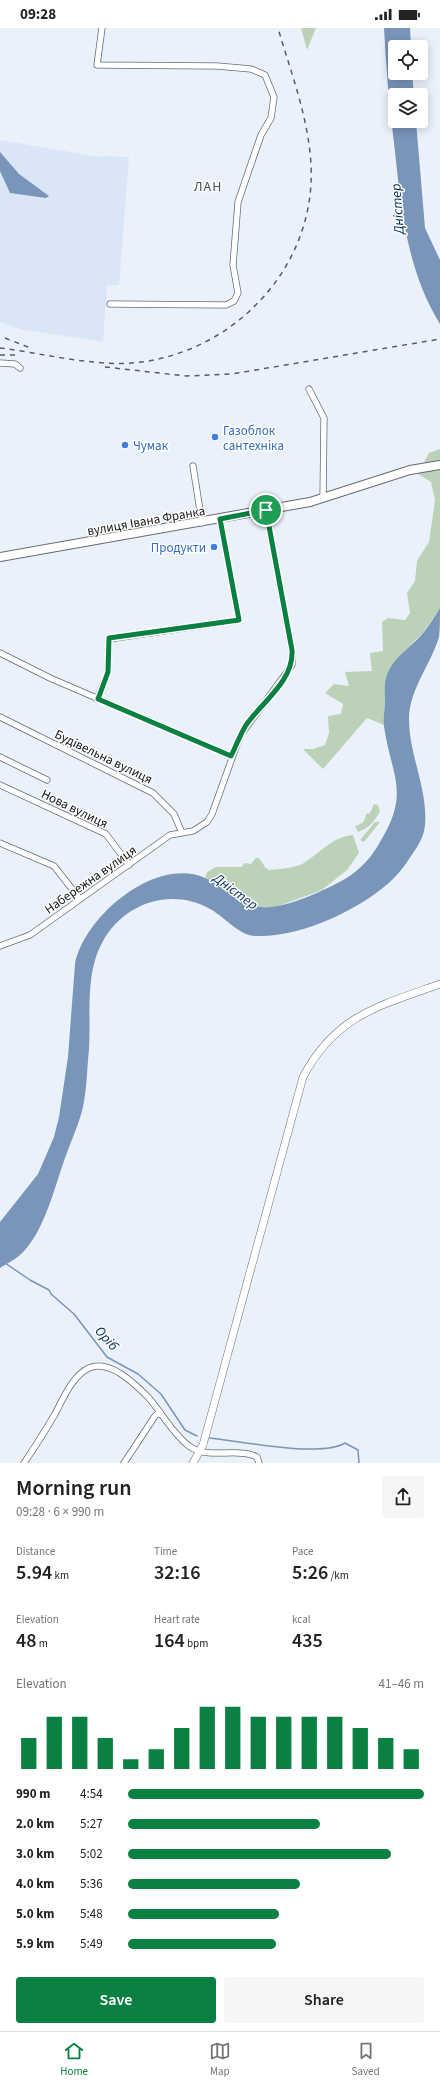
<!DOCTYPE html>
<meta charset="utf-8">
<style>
:root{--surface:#fff;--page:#f6f6f6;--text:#222;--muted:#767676;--line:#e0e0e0;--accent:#0b8043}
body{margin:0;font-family:"Source Sans 3",sans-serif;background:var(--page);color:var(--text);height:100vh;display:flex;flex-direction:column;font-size:15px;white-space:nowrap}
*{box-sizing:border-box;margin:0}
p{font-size:13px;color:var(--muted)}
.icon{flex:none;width:22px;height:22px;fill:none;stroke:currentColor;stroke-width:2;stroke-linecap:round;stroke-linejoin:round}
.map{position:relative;height:1435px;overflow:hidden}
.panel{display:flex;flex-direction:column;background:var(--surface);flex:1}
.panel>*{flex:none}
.tools{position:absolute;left:388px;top:12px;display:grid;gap:8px}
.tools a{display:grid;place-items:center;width:40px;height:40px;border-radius:4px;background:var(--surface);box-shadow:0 2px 10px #0003;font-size:20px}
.pin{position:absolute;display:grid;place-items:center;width:34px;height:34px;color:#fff;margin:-17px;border:2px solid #fff;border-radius:50%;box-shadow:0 1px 4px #0007}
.round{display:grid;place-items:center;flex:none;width:42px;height:42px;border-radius:4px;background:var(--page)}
.overview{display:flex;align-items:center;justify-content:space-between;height:68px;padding:0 16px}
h1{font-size:22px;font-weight:600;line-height:30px}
.figures{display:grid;grid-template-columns:repeat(3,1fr);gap:6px;height:68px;padding:4px 16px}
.figures div{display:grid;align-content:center}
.figures b{font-size:20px;font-weight:600}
.figures small{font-size:11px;font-weight:400}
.figures p{font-size:11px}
.chart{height:112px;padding:8px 16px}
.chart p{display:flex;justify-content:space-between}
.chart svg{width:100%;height:72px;margin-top:4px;stroke:var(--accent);stroke-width:6}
.primary-button{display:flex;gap:8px;margin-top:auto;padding:8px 16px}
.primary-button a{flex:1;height:46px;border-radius:4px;background:var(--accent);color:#fff;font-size:16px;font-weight:600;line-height:46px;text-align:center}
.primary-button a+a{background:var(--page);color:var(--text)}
ul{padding:0 16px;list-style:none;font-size:13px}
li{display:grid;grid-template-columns:64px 48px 1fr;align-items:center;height:30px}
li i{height:10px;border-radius:5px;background:var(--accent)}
.status{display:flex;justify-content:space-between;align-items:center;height:28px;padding:0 20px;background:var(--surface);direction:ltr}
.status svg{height:11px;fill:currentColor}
.menu{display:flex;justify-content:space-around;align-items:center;height:56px;border-top:1px solid var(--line);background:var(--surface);font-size:11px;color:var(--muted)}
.menu a{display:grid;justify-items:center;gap:2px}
.menu .current{color:var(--accent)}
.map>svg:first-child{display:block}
</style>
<div class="status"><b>09:28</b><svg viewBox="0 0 49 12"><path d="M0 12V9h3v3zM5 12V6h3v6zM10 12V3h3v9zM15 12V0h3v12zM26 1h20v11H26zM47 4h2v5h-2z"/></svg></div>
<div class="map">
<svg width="440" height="1435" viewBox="0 0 440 1435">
<rect width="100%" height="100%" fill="#eaf1fa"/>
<path fill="#dae6f6" d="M0,112l100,17 2,-1 27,1 -10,128h-12l-4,57 -83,-13 -20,-7z"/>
<path fill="#bbd2b9" d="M301,0h15l-9,22z
M440,421v159l-17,25 -19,18 -18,29 -2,45 -17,-7 -44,51 -20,-20h10l12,-4 4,-12 -1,-17 13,-2 2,-10 -18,-11 9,-9 15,2 -4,-14 27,-1 -2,-18 13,-2 -1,-29 6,-4 17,2 5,-7 -3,-20 8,-12 2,-20 12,-19 6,-42 -4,-18 -13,-8 11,-21z
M374,776l4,1 2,6c-5,10 -11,17 -22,21l-3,-6c7,-2 10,-4 11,-12l4,-1z
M375,794h5l-16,20 -4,-2z
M353,807l6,18 -12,17 -25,20 -46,17h-15l-9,-3 -47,-26 2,-6 9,-5h26l2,-4 7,1 5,-6h3l6,9 4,3c11,-1 26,-2 35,-7 16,-10 28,-26 49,-28z"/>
<path fill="#7995b9" d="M384,0h26l1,19h-16v26h17l2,22h-19v26h21l9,107 15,32v64c-34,-55 -39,-118 -46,-181 -5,-38 -8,-76 -10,-115z
M0,124l19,22 30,22 -3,2 -36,-5 -10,-22z
M440,580c0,9 0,21 -1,29 -8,27 -30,53 -30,82 0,36 19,70 16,106 -1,12 -7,21 -14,31 -5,8 -11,16 -18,23 -31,30 -93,59 -137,57 -17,0 -31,-19 -46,-27 -39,-22 -87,-6 -108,34 -17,31 -11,72 -13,106 -2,19 -2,39 -6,58 -4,17 -12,34 -18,51 -10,28 -20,71 -41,93 -6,7 -16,12 -24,17v-46l38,-48 16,-37 5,-20 9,-60 7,-93c9,-47 80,-108 130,-86 18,8 37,26 56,29 23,3 64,-17 84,-28 15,-9 27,-22 35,-37 31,-50 11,-66 4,-116 -1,-8 1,-17 1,-26 0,-7 -1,-15 1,-22 6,-21 25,-30 38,-46 6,-8 11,-16 16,-24z"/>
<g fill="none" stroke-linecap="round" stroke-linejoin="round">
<path stroke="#7995b9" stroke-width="1.5" d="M5,1235l25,17 19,10 2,4 23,20 33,43 31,17 23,20 24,36 12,6
M210,1410c30,3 110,20 135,5l13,7 1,13"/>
<g stroke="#656b73" stroke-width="7">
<path id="minor" d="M102,0l-5,37 120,1 34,3 14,6 9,22 -3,21 -10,17 -23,67 -5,63 5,28 -4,8 -8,4 -116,-1
M0,335l15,1 5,4
M309,361l15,29 -1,81
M193,438l9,57
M0,625l50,25 181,78
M97,671l11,-27 1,-33 130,-19 -19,-101
M0,689l153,76 21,21 8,19
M0,729l47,23
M0,757l106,49 23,31
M0,815l54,23 26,33
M0,918l30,-11 140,-100 23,-4 14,-9 5,-8 28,-78 52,-71v-14l-26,-141
M24,1435c11,-16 21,-32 31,-49 8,-15 17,-38 34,-46 21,-9 46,16 59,29 14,16 24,36 41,49 18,14 50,1 68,11l2,6
M124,1435l31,-47 5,-4"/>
</g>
<g stroke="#656b73" stroke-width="8">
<path id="tertiary" d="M193,1435l10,-18 100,-368c33,-62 76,-71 137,-93"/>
</g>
<g stroke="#656b73" stroke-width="10">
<path id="secondary" d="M0,529l310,-55 100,-32 30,-5"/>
</g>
<use href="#minor" stroke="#fff" stroke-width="5.5"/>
<use href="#tertiary" stroke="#fff" stroke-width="7"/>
<use href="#secondary" stroke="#fff" stroke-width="8"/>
<path stroke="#595d62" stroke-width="1.5" stroke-dasharray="5 5" stroke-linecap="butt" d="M5,310l28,11
M0,320c41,5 91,18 132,15 100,-8 184,-95 179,-197 -2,-47 -20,-93 -33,-138
M0,327h19
M105,339l81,9 46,-2 208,-35"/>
</g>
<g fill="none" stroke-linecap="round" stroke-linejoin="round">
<g stroke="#fff" stroke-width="8">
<path id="route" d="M266,482l26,140c2,31 -30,52 -46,75 -6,10 -10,21 -15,31l-133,-57 10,-27 1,-34 130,-18 -19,-101z"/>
</g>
<use href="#route" stroke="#0b8043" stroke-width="5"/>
</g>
<g fill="#3f7fe0" stroke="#fdfdfd" stroke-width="1.5">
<circle cx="215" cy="409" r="4"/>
<circle cx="125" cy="417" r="4"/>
<circle cx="214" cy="519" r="4"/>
</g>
<g text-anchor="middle" stroke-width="3" stroke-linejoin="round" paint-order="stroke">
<g font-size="13" fill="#366cbe" stroke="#fdfdfd" text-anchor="start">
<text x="223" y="407">Газоблок<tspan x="223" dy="15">сантехніка</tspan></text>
<text x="133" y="422">Чумак</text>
<text x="206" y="524" text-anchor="end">Продукти</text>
</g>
<g font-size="13" fill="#141619" stroke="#fdfdfd">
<text transform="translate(146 492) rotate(-10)" y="5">вулиця Івана Франка</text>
<text transform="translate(104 728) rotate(26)" y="5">Будівельна вулиця</text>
<text transform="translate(75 780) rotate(26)" y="5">Нова вулиця</text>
<text transform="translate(90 851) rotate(-35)" y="5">Набережна вулиця</text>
</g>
<g font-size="14" letter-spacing="1" fill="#4b5158" stroke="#fdfdfd">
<text x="208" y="163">ЛАН</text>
</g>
<g font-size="14" font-style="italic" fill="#032c59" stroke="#fdfdfd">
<text transform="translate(397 181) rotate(-94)" y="5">Дністер</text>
<text transform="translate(236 863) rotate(37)" y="5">Дністер</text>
<text transform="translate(107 1310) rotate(48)" y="5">Оріб</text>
</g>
</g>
</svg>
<div class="tools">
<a><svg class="icon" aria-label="locate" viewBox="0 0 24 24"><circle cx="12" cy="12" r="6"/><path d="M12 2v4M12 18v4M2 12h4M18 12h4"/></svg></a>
<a><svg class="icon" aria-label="layers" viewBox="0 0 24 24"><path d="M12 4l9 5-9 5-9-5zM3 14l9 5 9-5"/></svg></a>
</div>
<div class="pin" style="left:266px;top:482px;background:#1e9e55"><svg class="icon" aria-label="arrive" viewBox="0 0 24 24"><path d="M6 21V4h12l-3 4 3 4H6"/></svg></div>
</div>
<section class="panel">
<div class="overview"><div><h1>Morning run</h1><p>09:28 · 6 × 990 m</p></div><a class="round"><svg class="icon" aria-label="share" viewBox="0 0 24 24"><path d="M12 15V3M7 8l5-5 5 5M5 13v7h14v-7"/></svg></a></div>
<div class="figures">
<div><p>Distance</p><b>5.94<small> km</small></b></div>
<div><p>Time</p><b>32:16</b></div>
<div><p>Pace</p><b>5:26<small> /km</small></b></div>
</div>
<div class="figures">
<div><p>Elevation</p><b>48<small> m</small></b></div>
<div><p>Heart rate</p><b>164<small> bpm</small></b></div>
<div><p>kcal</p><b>435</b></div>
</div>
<div class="chart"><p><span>Elevation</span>41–46 m</p>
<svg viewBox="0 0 160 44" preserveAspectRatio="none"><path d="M5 44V25M15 44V12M25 44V12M35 44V25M45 44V38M55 44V32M65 44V19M75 44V6M85 44V6M95 44V12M105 44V12M115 44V12M125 44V12M135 44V19M145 44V25M155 44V32"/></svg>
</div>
<ul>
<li><b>990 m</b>4:54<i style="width:100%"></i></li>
<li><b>2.0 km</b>5:27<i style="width:65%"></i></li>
<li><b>3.0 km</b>5:02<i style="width:89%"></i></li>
<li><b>4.0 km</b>5:36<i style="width:58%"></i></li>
<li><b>5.0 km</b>5:48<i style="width:51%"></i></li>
<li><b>5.9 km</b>5:49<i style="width:50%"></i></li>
</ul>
<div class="primary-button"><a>Save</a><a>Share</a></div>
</section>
<nav class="menu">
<a class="current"><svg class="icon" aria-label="home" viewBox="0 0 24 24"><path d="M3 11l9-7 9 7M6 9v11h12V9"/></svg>Home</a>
<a><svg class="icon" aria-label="map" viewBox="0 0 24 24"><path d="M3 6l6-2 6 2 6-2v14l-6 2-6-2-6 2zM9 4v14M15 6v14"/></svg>Map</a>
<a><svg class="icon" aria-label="saved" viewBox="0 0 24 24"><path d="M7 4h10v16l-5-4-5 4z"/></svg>Saved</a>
</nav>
